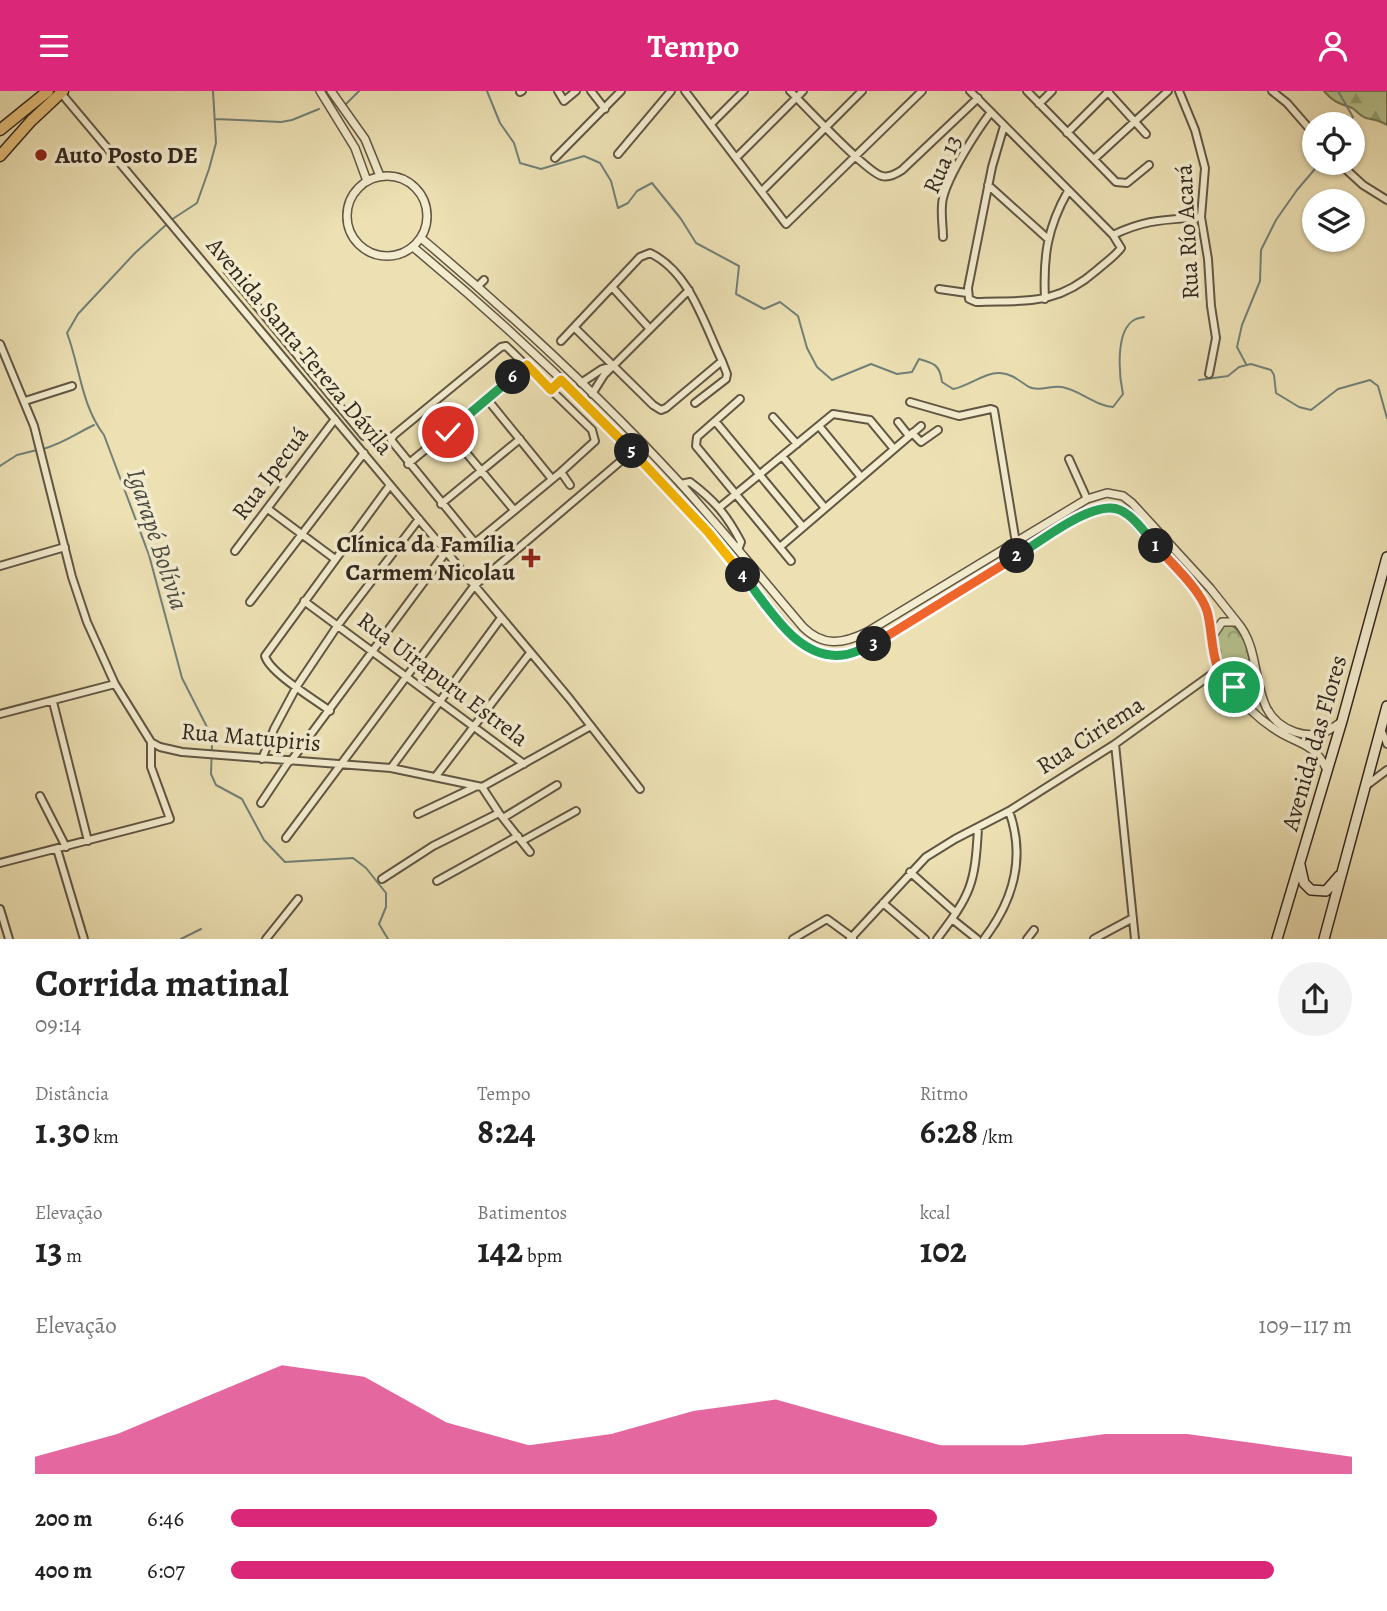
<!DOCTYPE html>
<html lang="pt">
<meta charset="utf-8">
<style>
:root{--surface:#fff;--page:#f2f2f2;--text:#222;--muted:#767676;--accent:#db2777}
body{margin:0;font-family:Alegreya,serif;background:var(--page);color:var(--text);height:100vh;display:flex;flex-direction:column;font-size:26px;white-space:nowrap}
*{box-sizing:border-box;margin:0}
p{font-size:23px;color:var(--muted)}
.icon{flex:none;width:38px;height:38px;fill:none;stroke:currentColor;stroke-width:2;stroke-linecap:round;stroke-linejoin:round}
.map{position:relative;height:848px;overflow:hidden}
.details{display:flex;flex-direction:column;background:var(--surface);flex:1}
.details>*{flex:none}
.tools{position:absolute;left:1302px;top:21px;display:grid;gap:14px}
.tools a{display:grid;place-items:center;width:63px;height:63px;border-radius:50%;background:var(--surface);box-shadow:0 2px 5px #0004;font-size:35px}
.pin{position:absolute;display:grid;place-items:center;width:60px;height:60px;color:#fff;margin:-30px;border:4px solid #fff;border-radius:50%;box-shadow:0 2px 7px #0007}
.km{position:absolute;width:35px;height:35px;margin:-18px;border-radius:50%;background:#222;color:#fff;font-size:19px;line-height:35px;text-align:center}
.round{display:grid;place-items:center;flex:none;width:74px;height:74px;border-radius:37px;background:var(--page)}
.headline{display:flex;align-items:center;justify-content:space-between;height:119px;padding:0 35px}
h1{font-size:38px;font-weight:700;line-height:52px}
.figures{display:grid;grid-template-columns:repeat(3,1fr);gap:10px;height:119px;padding:7px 35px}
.figures div{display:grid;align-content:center}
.figures b{font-size:35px;font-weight:700}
.figures small{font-size:19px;font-weight:400}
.figures p{font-size:19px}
.chart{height:196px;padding:14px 35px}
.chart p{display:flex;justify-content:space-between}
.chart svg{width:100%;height:126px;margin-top:7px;fill:var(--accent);opacity:.7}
ul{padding:0 35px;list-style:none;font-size:23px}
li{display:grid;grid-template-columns:112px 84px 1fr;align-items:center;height:52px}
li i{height:18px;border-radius:9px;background:var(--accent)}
header{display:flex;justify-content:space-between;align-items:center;height:91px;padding:0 35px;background:var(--accent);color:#fff;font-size:32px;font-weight:700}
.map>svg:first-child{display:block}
</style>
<header><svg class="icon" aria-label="menu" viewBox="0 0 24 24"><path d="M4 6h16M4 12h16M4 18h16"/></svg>Tempo<svg class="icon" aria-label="person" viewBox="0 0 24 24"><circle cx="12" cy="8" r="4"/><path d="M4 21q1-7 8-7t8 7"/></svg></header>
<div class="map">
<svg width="1387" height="848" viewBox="0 0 1387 848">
<defs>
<pattern id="forest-firs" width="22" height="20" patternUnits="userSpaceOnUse" patternTransform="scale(1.75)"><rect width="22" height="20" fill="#b7c38e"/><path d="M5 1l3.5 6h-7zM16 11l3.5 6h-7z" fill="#959e73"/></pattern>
<pattern id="park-crowns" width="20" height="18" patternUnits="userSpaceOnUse" patternTransform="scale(1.75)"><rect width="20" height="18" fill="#b7c38e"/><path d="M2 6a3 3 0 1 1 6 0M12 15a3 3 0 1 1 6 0" fill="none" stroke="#959e73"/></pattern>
</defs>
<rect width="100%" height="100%" fill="#ede1b4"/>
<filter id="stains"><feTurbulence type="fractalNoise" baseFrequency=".00286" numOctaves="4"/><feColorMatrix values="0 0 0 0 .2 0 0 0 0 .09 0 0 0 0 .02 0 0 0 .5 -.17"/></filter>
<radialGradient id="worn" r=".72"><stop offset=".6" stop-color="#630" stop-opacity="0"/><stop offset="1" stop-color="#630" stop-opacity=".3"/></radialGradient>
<path fill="url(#forest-firs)" stroke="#747556" stroke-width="2" d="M1324,0h63v34c-7,-5 -13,-5 -21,-7 -6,-2 -9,-7 -14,-10 -13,-5 -19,-6 -28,-17z"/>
<path fill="url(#park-crowns)" stroke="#747556" stroke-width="2" d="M1227,532c19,7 24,35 23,53l-9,7c-22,-3 -27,-36 -24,-54z"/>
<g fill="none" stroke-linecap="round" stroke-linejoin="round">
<path stroke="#718078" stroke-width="2" d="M487,0l13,32 14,20 6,20 21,6 43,-13 16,7 11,18 7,27 10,-5 9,-12 15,-8 29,36 15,24 43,23 -3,28 28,15 16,-7 18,14 9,32 10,19 15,13 39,-16 26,10 15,-2 7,-13c15,4 21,6 23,23l11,7c16,-3 32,-17 47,-16 13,1 19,8 29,14 10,5 22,-2 33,0 18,3 33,19 51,20l10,-13c-4,-18 -8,-63 11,-74 3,-2 7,-2 10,-3
M1338,0l15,26 -5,7
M345,14l14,-14
M215,28l66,3 11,-2 27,-11
M171,129l26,-17 12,-34 7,-26 -3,-52
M167,133l-32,29 -57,61 -11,19c13,34 14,72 37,102l45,120 33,123 28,55 2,11 -1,30 5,11 26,14 22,41 21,22 68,-4 13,10 20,25v14l-7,17 9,15
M1246,273l-9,-17 5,-22 18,-44 1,-31 15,-30 21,-30 23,-27
M1199,289l29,-4 11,-9 12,-3 20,6 3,5 2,18 23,14 12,3 27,-21 32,-9 8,6 9,32
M43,358c21,-6 32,-15 51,-24
M0,375l17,-11 20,-5
M181,848l20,-10"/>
<g stroke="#615644" stroke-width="10">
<path id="minor" d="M558,0l6,10 12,-10
M591,0l14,18
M685,0l101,133 136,-133
M790,0c14,14 77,82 92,85 7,2 14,-2 20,-6l76,-72
M970,0l143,144 8,13c-6,8 -16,15 -24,22 -41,36 -70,30 -121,32l-7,-3 -1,-11 24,-121 12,-41
M1027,0l89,91 11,1 22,-18
M1107,0l39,43
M1179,0l16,39 10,38 -4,49 7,42 3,47 5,32 -7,36
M1272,0l15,12 27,31
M520,1l2,-1
M61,2l508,605 71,91
M1039,13l13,-13
M711,33l33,-33
M1067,42l42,-42
M618,63l53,-63
M737,66l66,-66
M555,67l66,-67
M1094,68l74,-68
M1339,72l24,22 24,15
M988,94l59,53
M762,100l100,-100
M1113,144c33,-16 52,-15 88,-18
M943,146c0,-12 -3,-27 0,-39 6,-24 33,-66 48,-86
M227,179l137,166
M478,195l6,-6
M613,197l37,41
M939,198l28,4
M1045,208c-2,-42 2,-71 23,-108
M561,250l79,-84 10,-4c40,19 54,71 72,108l-56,47 -5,2 -8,-5 -78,-77
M0,253l34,82 38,151 15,45 28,62 36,58 9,5 22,5 209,16 91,19 109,-61
M506,255l86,84 3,11 -34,31 -86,71 -84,-103 3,-5 107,-88z
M581,292l21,-14 10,-3
M592,303l12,-19 85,-85
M487,308l65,80
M740,308l-43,38 -1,9 95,115
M25,310l47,-15
M910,311l49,14 32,-7 3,1 22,133
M695,312l31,-24 1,-5 -5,-13
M773,326l24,27
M715,330l88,106
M898,331l11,14
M819,335l42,51
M448,340l66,79
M912,342l9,9 17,-12
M782,365l43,52
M1069,368l18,40
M408,373l119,-99
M561,381l9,13
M681,393l9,-2c25,19 36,32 51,60l-3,8
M441,413l79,-65
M720,416l113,-93 37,6 24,29
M268,418l67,50
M780,456l141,-121
M235,460l100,-132
M0,475l65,-19
M304,510l220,163
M250,511l114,-149
M53,611l35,139
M330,620c-16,-12 -60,-38 -65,-55l125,-171
M0,623l115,-30
M1381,638l6,15
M1115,653l20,195
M262,668l12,-30 23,-43 41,-61 81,-106
M291,670l155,-209
M391,677l110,-150
M436,685l94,-123
M1367,694l20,-15
M482,696l17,26 31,39
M40,705l26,51
M261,712l28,-42
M418,723l57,-27
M503,727l54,-33
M286,747l188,-252 168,-143
M522,750l54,-30
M57,758l27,90
M0,772l170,-44 -19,-52v-25
M910,781l46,41
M382,788l51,-33 66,-33
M437,790l81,-45
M883,812l42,36
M0,818l9,30
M952,828l25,20
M266,848l32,-40
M793,848l34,-20 26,19
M850,848l76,-82 29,-18 54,-28 106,-67 104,-75
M937,848c34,-45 38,-54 41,-111
M984,848c29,-38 42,-81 25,-128
M1027,848l7,-9
M1094,848l39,-21"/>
</g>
<g stroke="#615644" stroke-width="10">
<path id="tertiary" d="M320,0l35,57 12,33
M331,0l34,48 15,37
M347 125a40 40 0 1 1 80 0a40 40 0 1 1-80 0Z
M421,147c90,76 178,157 258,244 43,47 83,97 124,145 20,20 40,17 64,5l220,-133 20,-6 16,3 9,7 78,85 27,34
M413,156c105,87 204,182 294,284 30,34 57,72 88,106 27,27 50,19 81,6l207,-128c16,-8 30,-10 45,1l75,84 5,14 4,23
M1256,584l-5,8 -12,5c-23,-5 -23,-32 -27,-51l10,-15h15c30,34 8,93 58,110 18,6 31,2 46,-10
M1230,596c12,15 26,30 43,41 23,17 40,12 54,42"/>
</g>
<g stroke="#32271f" stroke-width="12">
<path id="secondary" d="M1300,774l4,18 7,7 15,1 13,-15
M1277,848l65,-218 45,-164
M1324,848l63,-233"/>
</g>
<g stroke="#32271f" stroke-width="13">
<path id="trunk" d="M0,39l48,-39
M0,65l31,-35 32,-30"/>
</g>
<use href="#minor" stroke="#f3ecce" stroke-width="6"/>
<use href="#tertiary" stroke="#f3ecce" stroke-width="7"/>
<use href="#secondary" stroke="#f3ecce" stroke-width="9"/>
<use href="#trunk" stroke="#e6c07a" stroke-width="10"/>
</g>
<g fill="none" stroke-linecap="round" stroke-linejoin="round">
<g stroke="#fff" stroke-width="14">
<path id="split-1" d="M1156,455c15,17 44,43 51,65 7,23 2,64 27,76"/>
</g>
<g stroke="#fff" stroke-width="14">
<path id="split-2" d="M1017,465c23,-14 77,-58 103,-46 15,7 26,24 36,36"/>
</g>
<g stroke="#fff" stroke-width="14">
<path id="split-3" d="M874,553l143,-88"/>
</g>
<g stroke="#fff" stroke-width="14">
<path id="split-4" d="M743,484c25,31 54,86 100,80 11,-1 21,-7 31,-11"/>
</g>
<g stroke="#fff" stroke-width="14">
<path id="split-5" d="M632,360l76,81 35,43"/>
</g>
<g stroke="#fff" stroke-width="14">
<path id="split-6" d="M513,286l14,-12 24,25 10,-10 71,71"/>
</g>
<g stroke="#fff" stroke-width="14">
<path id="split-7" d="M448,341l65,-55"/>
</g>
<use href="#split-1" stroke="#f0652b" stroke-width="9"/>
<use href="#split-2" stroke="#22a559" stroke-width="9"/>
<use href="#split-3" stroke="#f0652b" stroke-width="9"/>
<use href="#split-4" stroke="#22a559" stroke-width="9"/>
<use href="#split-5" stroke="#f5b400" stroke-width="9"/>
<use href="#split-6" stroke="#f5b400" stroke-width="9"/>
<use href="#split-7" stroke="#22a559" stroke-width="9"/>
</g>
<g fill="#8f2418" stroke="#f3ecce" stroke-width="2.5">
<circle cx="41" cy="64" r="7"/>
<path d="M527.5 456.5h7v7h7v7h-7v7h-7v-7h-7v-7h7z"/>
</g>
<g text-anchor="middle" stroke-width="7" stroke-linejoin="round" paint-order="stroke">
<g font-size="24" font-weight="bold" fill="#32271f" stroke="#f3ecce" text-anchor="start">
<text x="55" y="72">Auto Posto DE</text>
<text x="515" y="461" text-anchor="end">Clínica da Família<tspan x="515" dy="28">Carmem Nicolau</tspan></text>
</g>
<g font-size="24" fill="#32271f" stroke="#f3ecce">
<text transform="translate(942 73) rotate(-66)" y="8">Rua 13</text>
<text transform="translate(1187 141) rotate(-93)" y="8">Rua Río Acará</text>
<text transform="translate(300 255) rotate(50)" y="8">Avenida Santa Tereza Dávila</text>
<text transform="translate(270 382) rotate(-53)" y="8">Rua Ipecuá</text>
<text transform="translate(443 588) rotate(37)" y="8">Rua Uirapuru Estrela</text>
<text transform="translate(1090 644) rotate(-33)" y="8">Rua Ciriema</text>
<text transform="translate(251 646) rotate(5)" y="8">Rua Matupiris</text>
<text transform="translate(1314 652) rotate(-74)" y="8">Avenida das Flores</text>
</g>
<g font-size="26" font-style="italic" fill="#4c4c44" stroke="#f3ecce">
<text transform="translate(158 448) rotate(72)" y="9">Igarapé Bolívia</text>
</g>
</g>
<rect width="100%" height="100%" filter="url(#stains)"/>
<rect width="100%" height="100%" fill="url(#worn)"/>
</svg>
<div class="tools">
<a><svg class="icon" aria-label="locate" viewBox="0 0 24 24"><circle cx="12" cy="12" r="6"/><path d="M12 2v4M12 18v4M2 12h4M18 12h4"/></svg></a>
<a><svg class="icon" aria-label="layers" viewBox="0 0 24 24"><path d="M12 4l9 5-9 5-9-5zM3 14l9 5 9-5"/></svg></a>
</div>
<div class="pin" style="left:1234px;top:596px;background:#1e9e55"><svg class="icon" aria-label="arrive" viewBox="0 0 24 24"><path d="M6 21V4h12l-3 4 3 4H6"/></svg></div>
<div class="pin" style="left:448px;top:341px;background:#d93025"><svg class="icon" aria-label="check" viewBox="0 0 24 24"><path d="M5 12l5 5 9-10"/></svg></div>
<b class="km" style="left:1156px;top:455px">1</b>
<b class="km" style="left:1017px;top:465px">2</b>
<b class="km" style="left:874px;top:553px">3</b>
<b class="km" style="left:743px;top:484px">4</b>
<b class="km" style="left:632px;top:360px">5</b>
<b class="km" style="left:513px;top:286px">6</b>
</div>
<section class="details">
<div class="headline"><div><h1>Corrida matinal</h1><p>09:14</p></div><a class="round"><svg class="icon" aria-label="share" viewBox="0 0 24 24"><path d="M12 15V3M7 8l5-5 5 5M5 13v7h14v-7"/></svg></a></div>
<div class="figures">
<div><p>Distância</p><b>1.30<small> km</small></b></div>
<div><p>Tempo</p><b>8:24</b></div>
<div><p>Ritmo</p><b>6:28<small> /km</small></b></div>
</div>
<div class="figures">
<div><p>Elevação</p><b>13<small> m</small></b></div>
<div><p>Batimentos</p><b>142<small> bpm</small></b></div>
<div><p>kcal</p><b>102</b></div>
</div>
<div class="chart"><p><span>Elevação</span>109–117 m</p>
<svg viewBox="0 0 160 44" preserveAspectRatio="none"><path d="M0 44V38L10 30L20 18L30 6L40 10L50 26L60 34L70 30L80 22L90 18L100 26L110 34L120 34L130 30L140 30L150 34L160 38V44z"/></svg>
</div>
<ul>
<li><b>200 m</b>6:46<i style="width:63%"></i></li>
<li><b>400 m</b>6:07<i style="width:93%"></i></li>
</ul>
</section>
